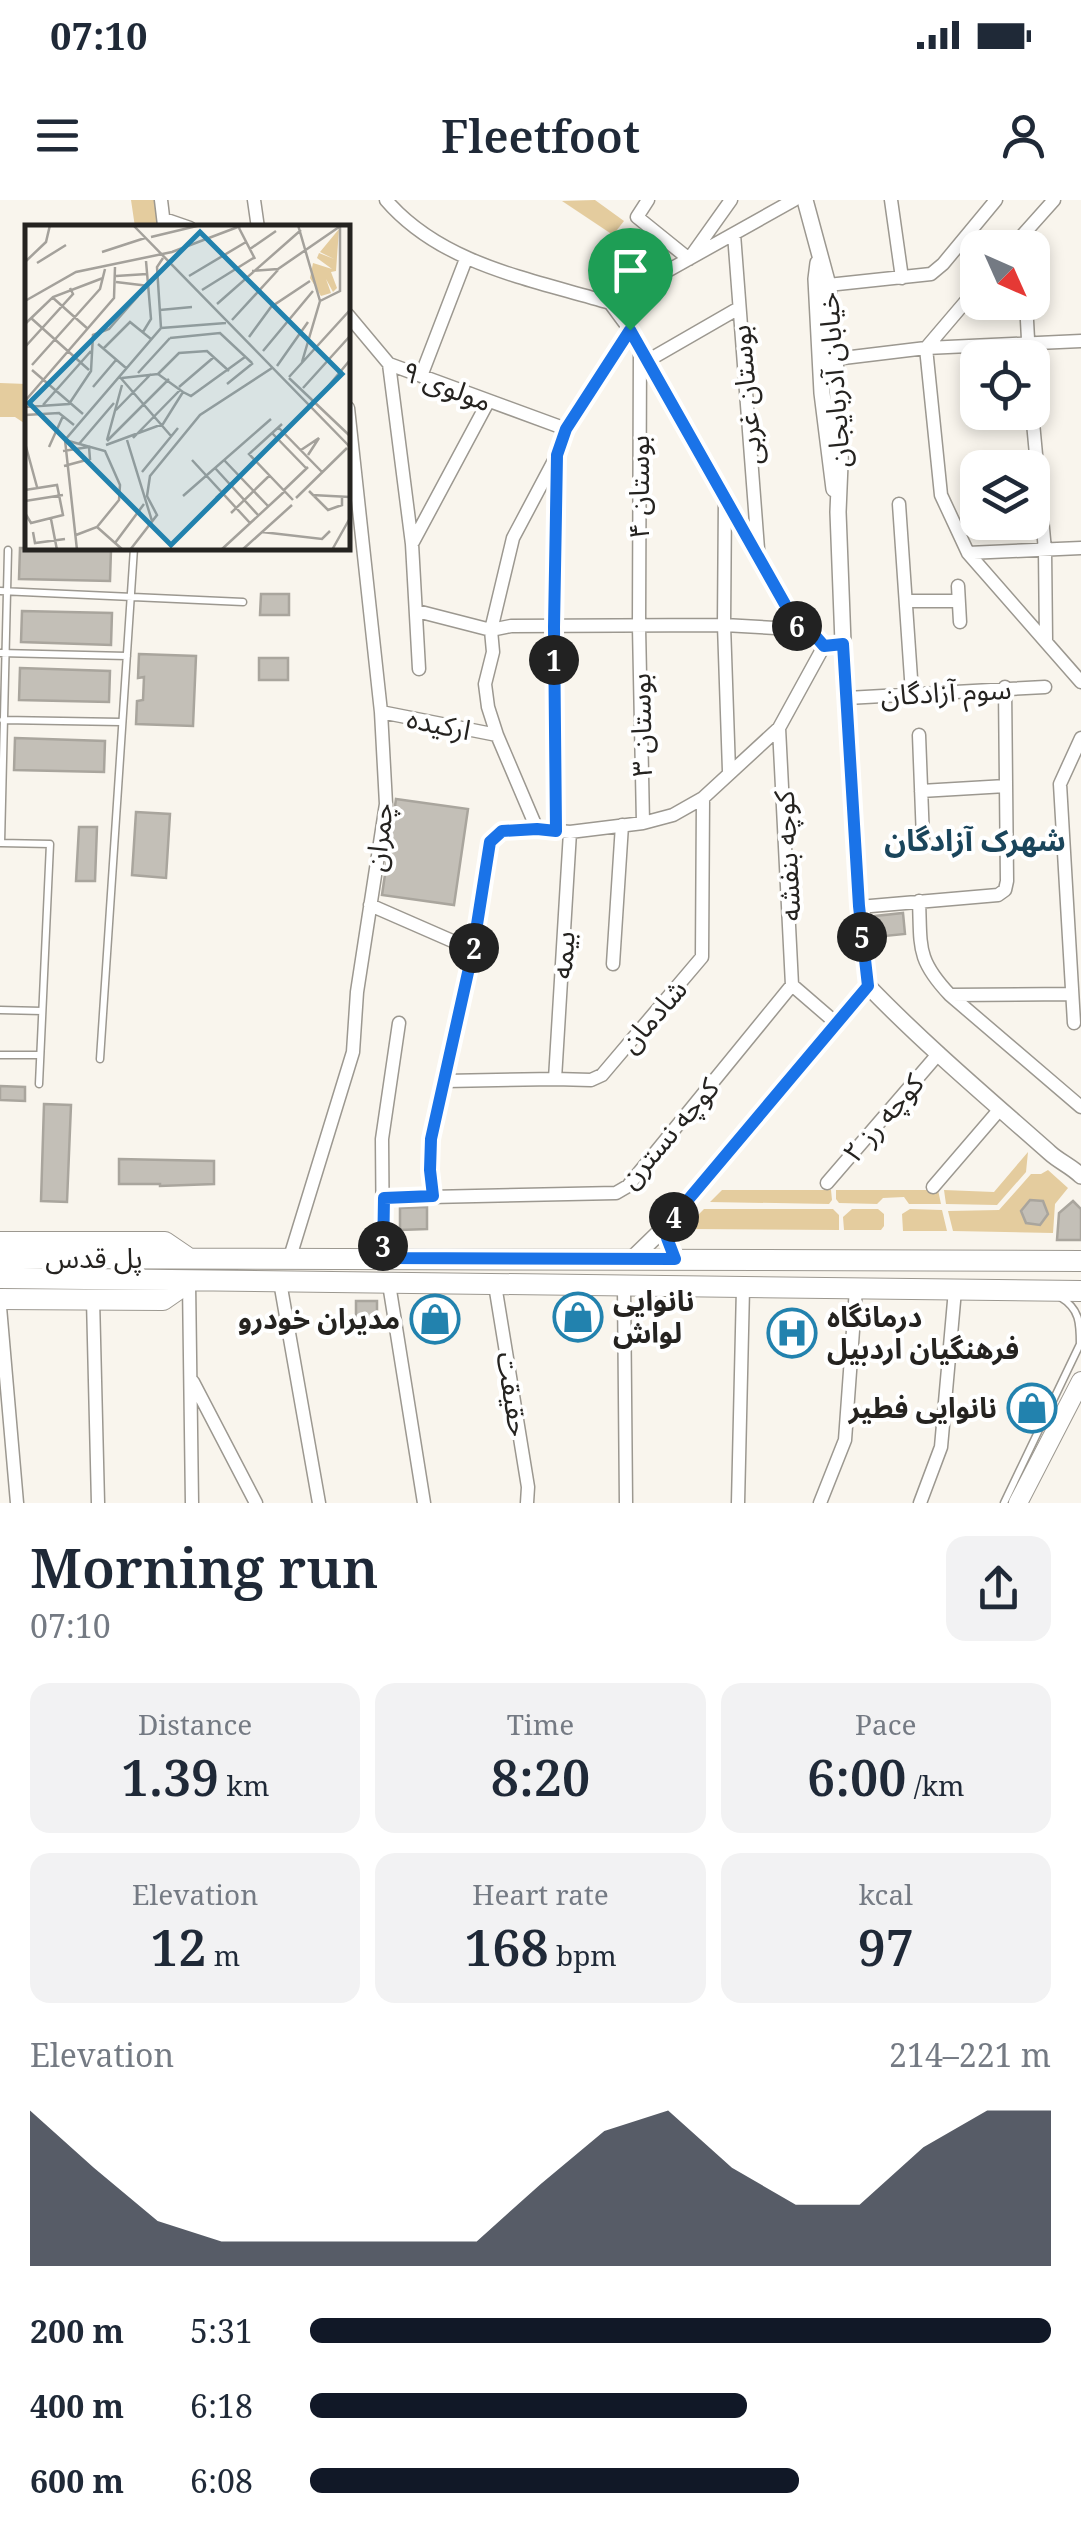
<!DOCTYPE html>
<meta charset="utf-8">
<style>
:root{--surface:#fff;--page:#f2f2f3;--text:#1f2937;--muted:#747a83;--accent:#111827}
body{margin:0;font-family:"Noto Serif","Noto Sans Arabic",serif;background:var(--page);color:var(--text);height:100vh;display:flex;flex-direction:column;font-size:38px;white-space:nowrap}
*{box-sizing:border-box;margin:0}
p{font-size:32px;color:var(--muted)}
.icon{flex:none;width:55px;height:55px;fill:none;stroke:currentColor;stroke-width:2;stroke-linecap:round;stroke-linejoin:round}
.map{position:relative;height:1303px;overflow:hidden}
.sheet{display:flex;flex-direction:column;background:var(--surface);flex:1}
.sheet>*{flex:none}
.needle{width:65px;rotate:135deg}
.fabs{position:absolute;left:960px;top:30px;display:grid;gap:20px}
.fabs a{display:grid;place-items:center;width:90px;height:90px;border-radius:20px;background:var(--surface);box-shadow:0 5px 15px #0003;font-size:50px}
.pin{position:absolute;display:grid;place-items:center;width:85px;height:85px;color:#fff;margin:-102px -42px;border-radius:50% 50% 50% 0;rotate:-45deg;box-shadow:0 0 10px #0007}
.pin .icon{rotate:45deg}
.km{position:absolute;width:50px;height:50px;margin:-25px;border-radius:50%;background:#222;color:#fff;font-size:28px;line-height:50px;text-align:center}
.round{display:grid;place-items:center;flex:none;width:105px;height:105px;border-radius:20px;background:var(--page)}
.summary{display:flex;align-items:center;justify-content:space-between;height:170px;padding:0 30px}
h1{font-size:55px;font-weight:600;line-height:75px}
.figures{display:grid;grid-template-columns:repeat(3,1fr);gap:15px;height:170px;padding:10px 30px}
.figures div{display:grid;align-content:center;border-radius:20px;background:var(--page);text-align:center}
.figures b{font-size:50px;font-weight:600}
.figures small{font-size:28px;font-weight:400}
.figures p{font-size:28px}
.chart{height:280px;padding:20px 30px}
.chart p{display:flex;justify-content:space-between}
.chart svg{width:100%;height:180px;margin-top:10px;fill:var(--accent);opacity:.7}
ul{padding:0 30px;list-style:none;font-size:32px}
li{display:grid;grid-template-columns:160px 120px 1fr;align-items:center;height:75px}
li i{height:25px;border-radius:12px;background:var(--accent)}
.status{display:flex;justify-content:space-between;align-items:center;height:70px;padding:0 50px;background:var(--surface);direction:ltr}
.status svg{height:28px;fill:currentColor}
header{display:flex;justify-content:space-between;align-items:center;height:130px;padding:0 30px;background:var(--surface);font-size:45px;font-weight:600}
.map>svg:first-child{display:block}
</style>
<div class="status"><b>07:10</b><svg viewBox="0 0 49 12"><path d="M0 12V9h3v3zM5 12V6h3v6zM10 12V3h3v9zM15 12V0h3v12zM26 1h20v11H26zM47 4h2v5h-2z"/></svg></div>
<header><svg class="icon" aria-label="menu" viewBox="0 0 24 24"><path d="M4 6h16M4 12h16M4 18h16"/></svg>Fleetfoot<svg class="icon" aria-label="person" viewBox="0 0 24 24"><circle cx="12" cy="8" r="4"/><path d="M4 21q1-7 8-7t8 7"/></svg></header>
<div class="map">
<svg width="1081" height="1303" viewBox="0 0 1081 1303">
<rect width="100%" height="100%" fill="#f9f5ed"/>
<path fill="#e4cc9e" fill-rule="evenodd" d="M131,0h23l4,27h-23z
M595,0l29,21 -11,14 -51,-34z
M0,183l27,1v41l-12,-8h-15z
M1028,952l-2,20 -29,33 -51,-1 -2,-14 50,2z
M1048,970l20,18 -13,16 -2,29 -100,-2 -5,-20 51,-1 32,-36h10zM1043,1002l5,12 -8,10 -14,-1 -5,-11z
M722,990h109l1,10 -3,4 -119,-2z
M836,990h102l3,14h-32l-5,-7 -21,1 -6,6 -38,-1 -3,-4z
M704,1009h129l6,6v15l-149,-1v-6z
M852,1009h26l6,5v12l-3,4h-37l-1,-13z
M910,1009l32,1 5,21h-44l-1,-17z"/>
<path fill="#c3bfb7" stroke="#a9a59d" stroke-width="2.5" d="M20,348l91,2 -1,31 -91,-2z
M261,394h28v21h-29z
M22,411l90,2 -1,32 -90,-3z
M139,454l57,2 -3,70 -57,-2 1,-23 6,-1 1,-23 -6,1z
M259,458h29v22h-29z
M20,468l90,3 -1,31 -90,-2z
M15,538l90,3 -1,31 -90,-2z
M396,599l72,10 -14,96 -72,-10z
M136,612l34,2 -4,64 -34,-3z
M79,627h18l-2,54h-19z
M903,713l2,21 -30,3 -3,-18 3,-3z
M0,886l25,1v14l-25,-1z
M44,904l27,1 -4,97 -26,-1z
M119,959l95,2v23l-54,2v-2h-41z
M1030,1000l13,1 5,13 -8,11 -14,-2 -5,-12z
M1073,1001l8,8v31h-24l2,-27z
M427,1007v22l-27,1v-22z
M356,1101h21v15h-21z
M416,1108l35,1 1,21h-33z
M571,1109l16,1v14h-17z
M782,1116l22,2v30h-24z"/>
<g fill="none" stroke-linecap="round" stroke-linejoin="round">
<g stroke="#9c9890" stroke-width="9">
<path id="service" d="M0,391l243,11
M0,453l127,3
M3,520l118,2
M1,643l7,-293
M1,643l49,1 -11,240
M0,810l42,1
M0,855h40
M100,859l34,-511
M1060,1097c20,12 20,26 20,48
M1004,1303l77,-161"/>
</g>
<g stroke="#9c9890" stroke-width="15">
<path id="minor" d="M161,0l3,25
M254,0l4,28
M386,0c56,65 145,79 224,103l184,-103
M648,0l-11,17 52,42 42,-59
M891,0l11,78
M164,19l26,9
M734,34l24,315
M1011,48l43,-48
M828,85l103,-11 12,-10 53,-64
M978,87l-52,61 15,147 27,58 113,129
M1026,102l3,56
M610,103l20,27 169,299
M348,115l41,49 177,65
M640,148l-1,279 4,196
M835,159l91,-11 155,-7
M647,161l92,-53
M389,164l23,180 7,125
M421,176l45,-117
M1032,212l13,138 1,90
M725,298l-1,127 5,146
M899,304l13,189
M413,342l75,-140
M968,353l113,-5
M958,386l2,36
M907,401h51
M417,411l74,19 20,-4 213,-1 86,5 14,16
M847,498l198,-11
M381,512l116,23
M779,528l13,257
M919,535l4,104
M921,591l85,-5
M537,629l-40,-94 -9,-28 -3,-23 8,-32 -2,-22 22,-92 44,-83 9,-26 64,-99
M557,631l-3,-204 3,-168
M919,701c2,46 -3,58 31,94l131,112
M370,705l103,45
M859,707l139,-12 7,-5 2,-9 -2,-194
M613,764l9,-139
M792,785l44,38
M950,795l122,-1
M1074,823l-14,-239 21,-46
M555,879l15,-247
M445,881l110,-2 36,1 11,-5 100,-118 1,-159
M827,983l112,-130
M933,987l67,-78
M433,996l-3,-26 1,-31 42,-189 17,-108 5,-7 7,-4 35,-2 33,3 73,-9 30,-8 30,-17 76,-70 45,-82
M384,998l232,-5 12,-7 164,-201
M290,1057l63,-205 4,-60 29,-188 -5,-92 -33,-304
M383,1058l-1,-119 17,-116
M189,1082l3,221
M280,1082l39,221
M389,1084l35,219
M495,1085l33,202 -1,16
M624,1087l2,216
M93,1099l5,204
M0,1107l17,196
M193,1182l63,121
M738,1303l5,-215
M820,1303l25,-63 11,-151
M920,1303l21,-56 14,-157"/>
</g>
<g stroke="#9c9890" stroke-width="18">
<path id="tertiary" d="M805,0l23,85 7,74 6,81 -3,72 5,131 16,264 9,79c57,59 121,113 182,167 10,9 21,13 31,23
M818,63l-2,16 6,114 12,96
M631,1060l35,-34 202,-240"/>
</g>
<g stroke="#9c9890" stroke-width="20">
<path id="secondary" d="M1018,1303l63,-122"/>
</g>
<g stroke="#9c9890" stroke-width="22">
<path id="primary" d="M0,1042h165l22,15
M0,1058l1081,3
M0,1078l1081,13
M0,1099l163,1 26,-18"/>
</g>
<use href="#service" stroke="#fff" stroke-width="6"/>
<use href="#minor" stroke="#fff" stroke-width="12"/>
<use href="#tertiary" stroke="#fff" stroke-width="15"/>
<use href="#secondary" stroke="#fff" stroke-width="18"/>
<use href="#primary" stroke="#fff" stroke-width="20"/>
</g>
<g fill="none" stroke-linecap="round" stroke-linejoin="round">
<g stroke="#fff" stroke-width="20">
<path id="route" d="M630,130l169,299 11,1 14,16 19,-2 16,262 9,80 -202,240 1,12 8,21 -292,-1 1,-60 49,-2 -3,-26 1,-31 42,-189 17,-108 12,-11 35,-2 19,2 -2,-204 3,-172 9,-26z"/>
</g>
<use href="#route" stroke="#1a73e8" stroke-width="12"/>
</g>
<defs>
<g id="shop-ring" transform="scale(2.5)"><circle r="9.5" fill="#fff" stroke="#2282ae" stroke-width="1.5"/><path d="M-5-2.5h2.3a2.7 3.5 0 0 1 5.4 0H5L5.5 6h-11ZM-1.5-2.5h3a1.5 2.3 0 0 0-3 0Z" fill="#2282ae"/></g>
<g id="hospital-ring" transform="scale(2.5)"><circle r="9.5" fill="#fff" stroke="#2282ae" stroke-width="1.5"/><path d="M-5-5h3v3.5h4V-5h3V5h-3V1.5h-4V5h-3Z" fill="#2282ae"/></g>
</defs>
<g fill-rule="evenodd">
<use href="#shop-ring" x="578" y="1117"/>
<use href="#shop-ring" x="435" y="1119"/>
<use href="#hospital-ring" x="792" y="1133"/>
<use href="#shop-ring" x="1032" y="1208"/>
</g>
<g text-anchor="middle" stroke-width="8" stroke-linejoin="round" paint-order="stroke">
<g font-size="28" fill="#252320" stroke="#fff">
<text transform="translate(834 180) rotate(-94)" y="10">خیابان آذربایجان</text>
<text transform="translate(447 186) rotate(21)" y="10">مولوی ۹</text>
<text transform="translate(746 195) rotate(-95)" y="10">بوستان غربی</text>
<text transform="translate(639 287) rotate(-90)" y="10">بوستان ۴</text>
<text transform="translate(946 492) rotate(-3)" y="10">سوم آزادگان</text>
<text transform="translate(439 524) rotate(12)" y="10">ارکیده</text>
<text transform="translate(641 525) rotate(-91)" y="10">بوستان ۳</text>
<text transform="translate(379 637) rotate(-83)" y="10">چمران</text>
<text transform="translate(787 656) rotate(-93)" y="10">کوچه بنفشه</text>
<text transform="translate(563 755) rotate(-86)" y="10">بیمه</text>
<text transform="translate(653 816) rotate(-49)" y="10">شادمان</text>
<text transform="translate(883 918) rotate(-49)" y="10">کوچه رز ۲</text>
<text transform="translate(669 933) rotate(-49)" y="10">کوچه نسترن</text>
<text x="94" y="1068">پل قدس</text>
<text transform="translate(513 1194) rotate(81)" y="10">حقیقت</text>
</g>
<g font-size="28" font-weight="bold" fill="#252320" stroke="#fff" text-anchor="start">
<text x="613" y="1111">نانوایی<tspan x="613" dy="32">لواش</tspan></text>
<text x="827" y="1127">درمانگاه<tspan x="827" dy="32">فرهنگیان اردبیل</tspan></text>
<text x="400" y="1129" text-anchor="end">مدیران خودرو</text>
<text x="997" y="1218" text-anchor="end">نانوایی فطیر</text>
</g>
<g font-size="30" font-weight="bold" fill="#1a455b" stroke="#fff">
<text x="975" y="651">شهرک آزادگان</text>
</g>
</g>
<g transform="translate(25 25)">
<rect width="325" height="325" fill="#f9f5ed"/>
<path d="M314,4l-3,42 -5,1 6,16 -4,4 -7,-13 5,14 -10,3 -11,-18 3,-15 19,6 -15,-11 2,-5 15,6 -14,-7z" fill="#e4cc9e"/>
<path fill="none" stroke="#a4a19b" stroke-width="2.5" d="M108,0l217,222M273,0l22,76M214,3l16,31M126,12l50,-12M225,24l26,-18M77,27l43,-14M0,37l21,-20 4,-17M12,38l29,-18M227,46l26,-2 61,-42M91,51l31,-2M164,51l57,-34M91,57l33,4M177,65l53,-33M27,72l36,32M0,76l51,-29 96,-20 71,-27M295,76l20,-10v-66M192,79l84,-74M135,85l32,-3M6,93l58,52M207,95l46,-50M0,99l28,-27 50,-19M136,103l65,-5M118,107l8,-13 -5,-58M224,112l22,-30 39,-26M145,113l50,-5 32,30M73,119l28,24M0,122l48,-53 -3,-6M78,124l27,-27 21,17M238,126l50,-60M277,137l18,-61M7,140l68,-76 5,-20M252,141l31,-44M7,145l51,44M113,148l32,-35M133,149l21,-21 28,-2 22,20M94,151l52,60M264,152l61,-67M97,153l36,-4 25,18M264,153l61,58M202,159l26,-21M68,162l23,-27M154,162l35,-30M278,163l47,-52M158,167l8,4 54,-39M0,176l89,-103 1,-31M291,176l34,-41M18,180l48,-54M0,182l44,-3 22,-33 2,-36 16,-6 29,-33M91,185l35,-36M0,190l34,-2 15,12M257,199l-33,30 44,46M253,202l44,45M247,208l34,35M108,213l48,-49M40,215l40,11 15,34 -1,15 -22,27 -21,8M82,215l15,-55M102,215l25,81M82,216l62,-62M0,218l12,44M54,219l35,-41M81,220l57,-21 20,-32M24,222l14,-31M276,225l18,-12 -11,17M38,226l26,-4 1,12 -26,7M167,235l58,63M199,235l44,46M190,243l43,47M117,247l36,-44M0,265l32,-5 6,30 -32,8 -6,-10M259,265l24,-23M284,266l19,19 14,-5v-8M287,270l38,2M158,271l88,-77M191,273l40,-38M271,273l51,-50M0,276l38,-6M206,288l39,-38M26,294l6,31M72,302l26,23M8,307l2,11 30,-4M237,307l60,7 8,-8M90,318l29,-39M52,325l-12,-110 96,-112 -4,-61 6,-9M105,325l27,-35 -10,-19 3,-20 50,-61 72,-47M196,325l64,-59M217,325l50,-45M307,325l18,-32"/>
<path fill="#2282ae" fill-opacity="0.15" stroke="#2282ae" stroke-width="5" d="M175,7l142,142 -171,171 -142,-142z"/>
<rect width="325" height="325" fill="none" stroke="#252320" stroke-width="5"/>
</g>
</svg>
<div class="fabs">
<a><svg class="needle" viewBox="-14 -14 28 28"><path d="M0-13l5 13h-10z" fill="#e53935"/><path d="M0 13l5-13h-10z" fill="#747a83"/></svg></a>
<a><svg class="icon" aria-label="locate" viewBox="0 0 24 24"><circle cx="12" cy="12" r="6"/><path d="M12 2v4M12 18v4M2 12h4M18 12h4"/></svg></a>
<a><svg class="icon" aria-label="layers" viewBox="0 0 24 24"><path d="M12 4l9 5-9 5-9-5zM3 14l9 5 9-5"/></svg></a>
</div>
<div class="pin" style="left:630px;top:130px;background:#1e9e55"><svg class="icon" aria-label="arrive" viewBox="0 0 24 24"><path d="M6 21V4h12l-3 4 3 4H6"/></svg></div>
<b class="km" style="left:554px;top:460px">1</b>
<b class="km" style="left:474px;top:748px">2</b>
<b class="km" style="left:383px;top:1046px">3</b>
<b class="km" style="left:674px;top:1017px">4</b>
<b class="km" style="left:862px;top:737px">5</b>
<b class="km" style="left:797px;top:426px">6</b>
</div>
<section class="sheet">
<div class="summary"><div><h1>Morning run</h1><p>07:10</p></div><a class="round"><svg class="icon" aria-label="share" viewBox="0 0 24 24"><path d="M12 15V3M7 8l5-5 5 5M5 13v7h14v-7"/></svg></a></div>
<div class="figures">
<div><p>Distance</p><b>1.39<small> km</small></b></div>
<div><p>Time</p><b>8:20</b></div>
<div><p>Pace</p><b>6:00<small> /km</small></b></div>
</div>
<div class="figures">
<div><p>Elevation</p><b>12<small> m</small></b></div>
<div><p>Heart rate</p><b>168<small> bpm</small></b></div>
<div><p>kcal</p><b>97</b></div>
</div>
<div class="chart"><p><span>Elevation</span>214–221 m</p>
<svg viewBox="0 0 160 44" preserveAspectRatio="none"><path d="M0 44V6L10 20L20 33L30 38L40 38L50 38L60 38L70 38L80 24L90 11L100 6L110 20L120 29L130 29L140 15L150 6L160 6V44z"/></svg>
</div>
<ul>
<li><b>200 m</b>5:31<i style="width:100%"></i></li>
<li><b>400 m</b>6:18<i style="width:59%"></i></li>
<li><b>600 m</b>6:08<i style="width:66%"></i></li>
</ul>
</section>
